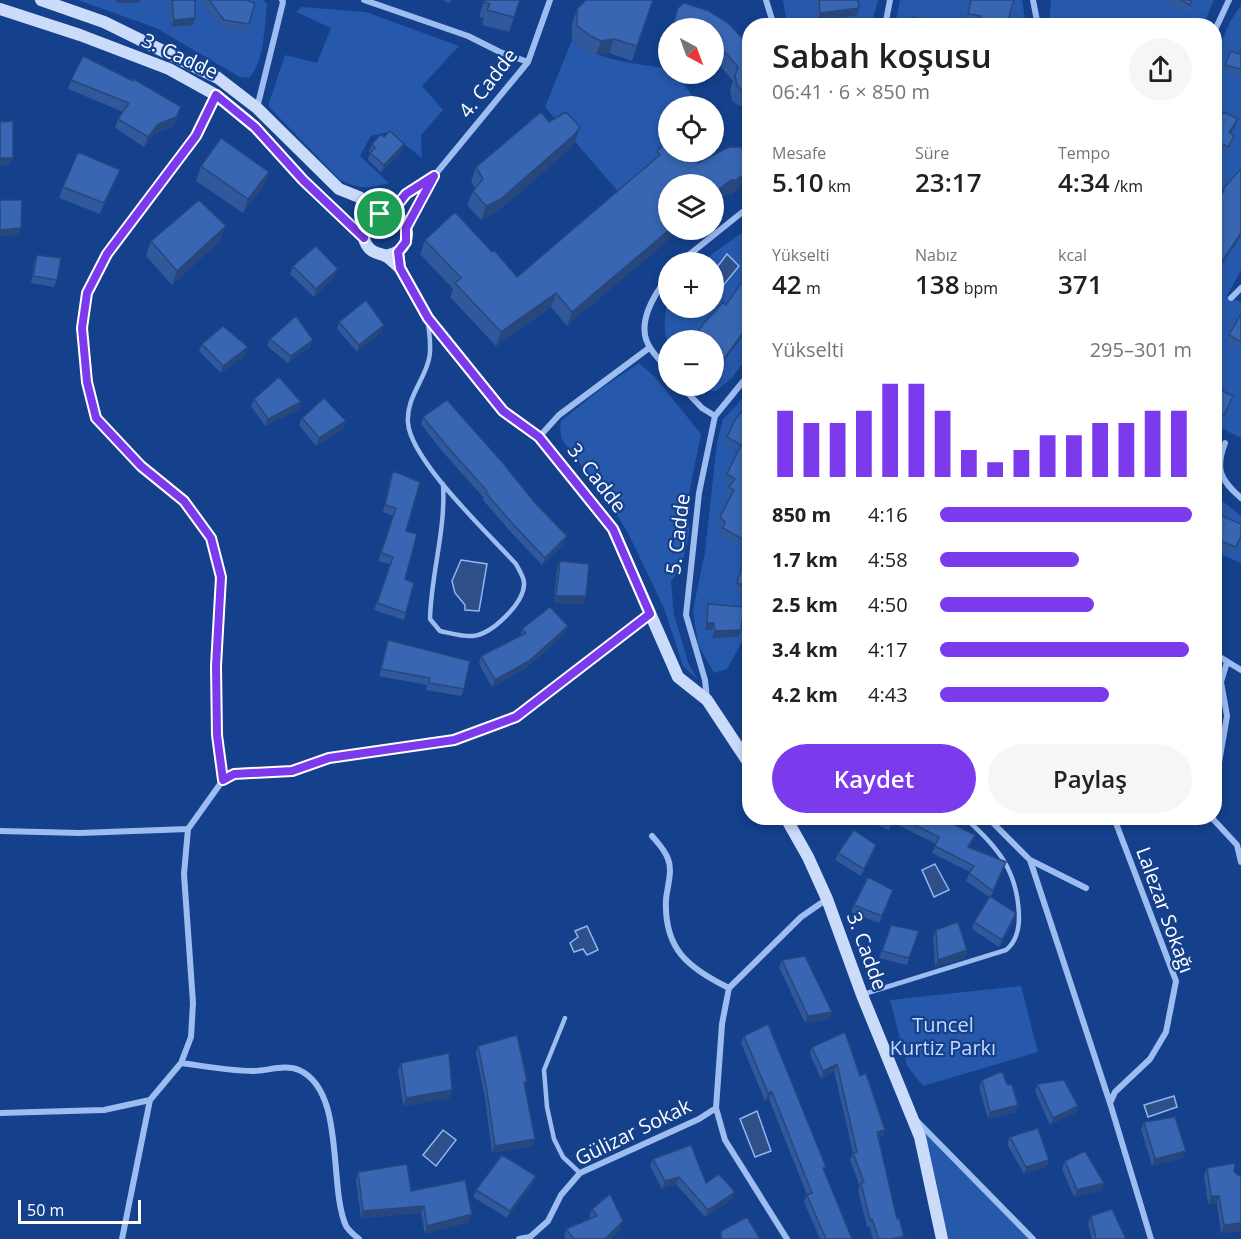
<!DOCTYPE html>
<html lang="tr">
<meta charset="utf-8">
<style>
:root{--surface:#fff;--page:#f6f6f6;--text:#202124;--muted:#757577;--accent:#7c3aed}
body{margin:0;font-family:"Open Sans",sans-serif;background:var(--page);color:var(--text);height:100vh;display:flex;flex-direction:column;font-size:22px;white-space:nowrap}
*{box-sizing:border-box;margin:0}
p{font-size:20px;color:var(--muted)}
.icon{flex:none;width:33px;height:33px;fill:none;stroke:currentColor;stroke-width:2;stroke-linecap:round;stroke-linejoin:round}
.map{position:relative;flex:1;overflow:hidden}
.details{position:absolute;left:742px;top:18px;width:480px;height:807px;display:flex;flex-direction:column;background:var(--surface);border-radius:24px;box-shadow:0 3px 9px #0003}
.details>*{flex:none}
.needle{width:39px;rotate:139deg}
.fabs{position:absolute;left:658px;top:18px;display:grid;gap:12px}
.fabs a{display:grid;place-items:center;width:66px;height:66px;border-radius:50%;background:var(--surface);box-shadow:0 3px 9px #0003;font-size:30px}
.scale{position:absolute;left:18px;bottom:15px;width:123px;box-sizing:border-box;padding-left:6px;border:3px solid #fff;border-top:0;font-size:16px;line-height:21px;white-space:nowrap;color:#fff;-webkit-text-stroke:4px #14408c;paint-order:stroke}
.pin{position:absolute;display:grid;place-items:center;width:51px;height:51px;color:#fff;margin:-26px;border:3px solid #fff;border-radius:50%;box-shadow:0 2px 6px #0007}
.round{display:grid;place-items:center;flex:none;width:63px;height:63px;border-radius:32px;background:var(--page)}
.overview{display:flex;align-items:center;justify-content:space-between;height:102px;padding:0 30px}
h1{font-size:33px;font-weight:600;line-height:45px}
.figures{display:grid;grid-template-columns:repeat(3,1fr);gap:9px;height:102px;padding:6px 30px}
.figures div{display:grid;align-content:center}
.figures b{font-size:26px;font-weight:600}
.figures small{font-size:16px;font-weight:400}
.figures p{font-size:16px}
.chart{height:168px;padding:12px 30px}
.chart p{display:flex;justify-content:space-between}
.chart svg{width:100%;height:108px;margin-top:6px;stroke:var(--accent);stroke-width:6}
.action{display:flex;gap:12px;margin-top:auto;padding:12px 30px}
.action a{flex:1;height:69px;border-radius:36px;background:var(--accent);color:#fff;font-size:24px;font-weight:600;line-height:69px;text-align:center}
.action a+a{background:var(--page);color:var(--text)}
ul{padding:0 30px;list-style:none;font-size:20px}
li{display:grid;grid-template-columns:96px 72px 1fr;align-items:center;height:45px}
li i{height:15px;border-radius:8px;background:var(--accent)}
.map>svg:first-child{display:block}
</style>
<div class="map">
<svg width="1241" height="1239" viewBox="0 0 1241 1239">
<rect width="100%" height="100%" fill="#14408c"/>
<path fill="#2658ab" d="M78,0h186l3,5c-3,22 -2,56 -18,73l-9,-1 -84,-49z
M783,0h95l-7,26 -84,-1z
M900,0h122l4,25 -131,1z
M1051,0h163l-11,25 -154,1z
M1241,5v265l-14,26 14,6v136l-20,-10 -6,13v-385l15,-34z
M301,7l65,5 93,34 -37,40 21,24 -22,25 1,23 -33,-26 -18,4 -11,20 29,27c-21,6 -29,6 -49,-3l-71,-73v-4l16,-48 32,8 14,-35 -35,-16z
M572,40c28,22 63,23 97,29v5h7l24,32h-31v40l-47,50 -77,-89z
M750,227v126l-18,25 -16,13 -15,-1 -4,-4h17v-46h-45v5c-7,-13 -4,-35 0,-48v11h45v-46h-13z
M639,363l16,14 46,57 -14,70 2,30 -7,31 -11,17 3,33 15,50 9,15 -15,-14 -19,-58 -36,-75 -19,-31 -47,-62 -2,-11 1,-8 41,-33z
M750,387v249l-8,6 -15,27 -13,4 -16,-28 -5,-35 12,-58 12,-109 6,-24 13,-13z
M1215,495l26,21v47l-26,-11z
M1021,986l17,66 -115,34 -16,-20 -17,-66z
M912,1116l121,123h-91z"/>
<path fill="#2e4f87" stroke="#8eb6f3" stroke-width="1.5" d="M727,254l12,12 -21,26 -4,-4v-17z
M461,560l26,4 -8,47 -14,-1v-5l-10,-12 -3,-12z
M935,864l14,26 -15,7 -12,-27z
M587,926l11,24 -11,5 -4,-6 -9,3 -4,-9 8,-6 -3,-6z
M1174,1096l3,11 -29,10 -4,-12z
M757,1111l14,40 -16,6 -15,-38z
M443,1130l13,10 -20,26 -13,-11z"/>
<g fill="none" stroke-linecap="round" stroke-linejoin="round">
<path stroke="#9dbcf0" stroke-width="4.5" d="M428,322c1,11 4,26 1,37 -5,22 -23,39 -21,64 3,38 81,111 108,141 3,6 9,14 8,21 -1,19 -32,49 -51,51 -10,1 -23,-3 -33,-5l-10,-12c1,-45 16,-89 13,-135
M864,994l142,-44c10,-8 13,-20 13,-33 -1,-46 -21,-70 -54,-99
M565,1018l-21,52 3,37 7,32 9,18 17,16"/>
<path stroke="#9dbcf0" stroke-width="6" d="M364,0l104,36 32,16 28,10
M766,0l8,26
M1033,0l5,26
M885,26l5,-26
M1215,30l14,-30
M216,95l-20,41 -89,118 -20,39 -5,35 5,54 9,36 45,48 43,35 27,37 10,39 -5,89 1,69 6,45
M257,108l26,-106 -1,-2
M391,213l15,-19 28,-18
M407,228l27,-52 94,-114 22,-62
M680,262l70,-56
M669,276c-15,18 -35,50 -18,73 5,8 12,14 18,22
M1231,298l10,-10
M681,386l21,22 13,8 -16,77 -13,122 19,65 2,19
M715,416l35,-43
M539,437l20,-22 90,-67
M1225,443c-10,26 -5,37 16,55
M1215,654l26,16
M1215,777l2,-3 10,-58 -6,-34 6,-20
M988,818l42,42 80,243
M1114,818l62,163 -10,51 -16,27 -35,33 -5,11 41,136
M1212,818l25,27 4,17
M0,831l80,2 108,-4
M652,836c6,7 13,14 16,23 5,12 -1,28 -2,41 -2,49 22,68 63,88
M1030,860l56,28
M181,1063c23,3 48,8 72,8 14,0 32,-7 46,-1 47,21 29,116 47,156 3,5 8,9 13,13
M716,1108l9,32 62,99
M0,1113l104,-3 46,-10
M918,1122l115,117
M122,1239l28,-139 31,-37 10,-26 2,-34 -9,-129 4,-45 35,-49 11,-6 58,-3 37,-13 125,-18 62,-23 134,-103
M519,1239l11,-2 18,-16 13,-26 19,-22 119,-54 17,-11 6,-84 7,-36 72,-71 26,-18"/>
<path stroke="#cbdcfb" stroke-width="12" d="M41,0l63,22 114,56 39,30 82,81 20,8 21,17
M0,9l80,26 89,34 47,26 39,32 48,53 61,58
M398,252l2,16 28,50 75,93 36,26 74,92 65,148 29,23 43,65
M385,256c10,-2 18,-5 21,-16 2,-5 1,-12 -2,-17 -16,-25 -54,3 -35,25 5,6 11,5 17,8 5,3 9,8 14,12
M786,818l22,39 19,42 35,96 58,142 22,102"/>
</g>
<path fill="#30589a" d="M168,0h27l-2,25 -22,2z
M200,0h46l3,24 -3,8 -25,-5z
M443,0h8l-2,3z
M484,0h36l-11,32 -27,-7 2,-7 -5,-1z
M816,0h42l1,8 -3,8 -39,4z
M970,0h44l-8,26h-28l1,-2 -14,-2z
M1167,0h25l-4,12 -22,-11z
M684,3l25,8 19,12 16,17 6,12v56h-1l-12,-3 -5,-5 -2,-10 3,-9 -11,-13 -8,-7v-33h-43l7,-20z
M577,9l60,37 -5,15 -23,-8 -13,2 -11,-4 -13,-11v-16z
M1241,26v9l-3,-1z
M1241,49v29l-18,-6 8,-21 8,3z
M71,80l107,37 -6,10 -18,7 -10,13 -29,-19 3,-9 5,-7 -55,-23z
M1241,100v11l-4,-3z
M1215,112l20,15 -4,6 3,3 -3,7 -6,11 -10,-6z
M549,122l26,20 -6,8 -73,63 -15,7 -14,-15 6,-14 2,-3 -4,-6 5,-15z
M384,137l20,7 -2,7 -21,21 -13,-12 2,-7 -1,-2 3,-7z
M657,151l41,12 46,17 -5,8 -8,6h-5l-12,9v-19l-147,142 -16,-19 -55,39 -46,-49 3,-8 -33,-35 5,-14 67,12 25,25 137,-117z
M201,166l68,6 -5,14 -21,27 -47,-32z
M120,170l-4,10 -16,34 -41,-16 4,-11z
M151,241h69l-48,44 -26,-29z
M37,255l20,25 -3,7 -23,-4 3,-21z
M293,266l42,10 -21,21 -24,-23z
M1241,314v36l-14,-8 2,-7z
M339,322l45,3 -3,7 -24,20 -20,-23z
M270,339l43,1 -3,7 -22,16 -21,-17z
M202,344l43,11 -24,18 -22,-22z
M1215,387l18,9 -12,26 -6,-3z
M254,399l47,3 -3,8 -33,16 -14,-20z
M750,403v144l-9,-3 -1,2 -20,-11 2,-6 -4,-4 2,-8 11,-20 -5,-3 4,-9 -6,-4 14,-29 -13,-8 2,-7z
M423,417l112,86 30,40 -23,22 -34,-36 -25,-29 1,-2 -42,-47 -21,-27z
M302,418l44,3 -3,8 -27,17 -17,-21z
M393,471l13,60 -1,48 1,34 -2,7 -30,-10 16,-46 -12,-3 16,-45 -11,-4 7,-34z
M1215,513l26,25 -8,16 -18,-7z
M560,561l23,43 -29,-1 3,-35z
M742,566l8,2v28l-16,-6z
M708,604l33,26 -3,7 -26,1v-8h-7l1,-19z
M522,629l44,4 -40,35 -34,19 -13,-23 2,-8 39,-20z
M388,640l76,49 -3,7 -35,-6 1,-5 -48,-9z
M861,818h80l31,24 -3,5 34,22 -12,28 23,24 -15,26 -27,-18 2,-7 15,-25 -23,-16 4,-9 -38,-19 4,-9 -44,-22 -3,8z
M874,852l-13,24 -26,-16 3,-7z
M893,890l-14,33 -28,-11 3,-7z
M891,925l28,6 -12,34 -28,-7z
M936,930l31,20 -2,8 -30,9 -2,-30z
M782,960l50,52 -3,7 -24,4 -26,-56z
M744,1036l80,135 28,68h-32l-16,-37 3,-7 -38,-96 -4,2 -24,-58z
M478,1046l47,41 10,52 -3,7 -40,7 -7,-55 -9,-45z
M812,1047l48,29 25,54 -3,7 -4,1 19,81 6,20h-30l-4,-13 -2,1 -9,-37 2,-3 -10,-27 3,-7 -19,-82 -13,8 -11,-25z
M401,1063l49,35 -47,8 -5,-36z
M982,1080l36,25 -2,7 -28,7 -9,-32z
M1037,1084l41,22 -3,7 -25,12 -15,-34z
M1144,1122l42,29 -3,7 -31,8 -11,-37z
M1010,1137l39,23 -3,7 -22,7 -17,-30z
M653,1159l53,24 29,9 -3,7 -27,18 -29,-33 -14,5 -12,-23z
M1065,1161l39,22 -2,7 -28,7 -12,-28z
M1207,1168l27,4 7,5v54l-20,2 -4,-30 -9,1 -4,-28z
M358,1172l53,19 58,31 -44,12 -4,-21 -60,5 -5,-38z
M536,1176l-3,7 -26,35 -34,-21 3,-7z
M592,1209l28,20 -10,10h-44l-2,-3 2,-7 25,-11 -2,-1z
M1091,1216l35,23h-34l-4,-15z"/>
<path fill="#27477d" d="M117,0h23l-1,3h-23z
M859,8l-3,8 -39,4 3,-7z
M195,18l-2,7 -22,2 3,-7z
M614,39l-5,14 -13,2 5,-14z
M181,107l-3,10 -6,10 -18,7 -10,13 4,-10 10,-13z
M1238,119l-3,8 -8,13 2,-8z
M580,127l-5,15 -6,8 -73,63 -15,7 5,-14z
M404,144l-2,7 -21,21 3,-7z
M0,158h13l-3,7 -10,1z
M749,166l-5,14 -5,8 -8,6h-5l-12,9v-10z
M120,170l-4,10 -16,34 4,-11z
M269,172l-5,14 -21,27 5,-14z
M226,226l-6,15 -48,44 5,-14z
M21,228l-3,7 -18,2v-7z
M669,230h12l-114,96 5,-14z
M1241,233v3l-26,39 1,-5z
M338,269l-3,7 -21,21 2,-8z
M556,293l-5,14 -55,39 5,-14z
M750,323v3l-36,49 2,-5z
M384,325l-3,7 -24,20 2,-7z
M313,340l-3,7 -22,16 3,-7z
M248,347l-3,8 -24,18 2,-7z
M301,402l-3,8 -33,16 3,-7z
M346,421l-3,8 -27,17 3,-8z
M567,536l-2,7 -23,22 3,-7z
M556,596h30l-3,8 -29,-1z
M707,623h7l-2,7h-7z
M568,626l-2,7 -40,35 -34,19 3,-7z
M741,630l-3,7 -26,1 3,-7z
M876,845l-2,7 -13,24 3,-7z
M1016,913l-2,8 -15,26 3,-7z
M967,950l-2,8 -30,9 3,-7z
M832,1012l-3,7 -24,4 3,-7z
M837,1064l-3,7 -13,8 2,-8z
M452,1090l-2,8 -47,8 3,-8z
M772,1092l-3,7 -4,2 3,-8z
M1018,1105l-2,7 -28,7 2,-7z
M1078,1106l-3,7 -25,12 3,-7z
M885,1130l-3,7 -8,2 3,-7z
M535,1139l-3,7 -40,7 3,-7z
M1186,1151l-3,7 -31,8 3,-7z
M1049,1160l-3,7 -22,7 2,-7z
M536,1176l-3,7 -26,35 3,-7z
M679,1177l-3,7 -14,5 3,-8z
M1104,1183l-2,7 -28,7 3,-7z
M735,1192l-3,7 -27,18 3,-7z
M1211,1196h8l-2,7 -9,1z
M424,1206l-3,7 -60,5 2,-7z
M472,1214l-3,8 -44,12 2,-8z
M623,1221l-3,8 -10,10h-5z
M1241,1223v8l-20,2 3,-8z
M904,1236l-1,3h-11z"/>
<path fill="#3866b3" stroke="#27477d" stroke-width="1.5" d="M172,0h23v18l-21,2z
M209,0h37l9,3 -6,21 -25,-4z
M485,0h35l-6,17 -27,-7 3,-6 -6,-2z
M586,0h67l-16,46 -23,-7 -13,2 -10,-5 -14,-10v-17z
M819,0h39l1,8 -39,5z
M971,0h43l-8,26h-26l1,-10 -13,-2z
M1181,0h11l-2,5z
M684,3l25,8 19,12 16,17 6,12v41l-8,-3 -5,-5 -2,-9 3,-9 -11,-13 -13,-12v-14h-24l-16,-6 4,-14z
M912,17l35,8v1h-36z
M1152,21l8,5h-11z
M1241,49v20l-16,-4 6,-14 8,3z
M83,56l50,25 1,-2 47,28 -5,10 -18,7 -10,13 -30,-18 11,-16 -58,-23z
M541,112l8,10 17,-10 14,15 -6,8 -73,64 -15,7 -13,-15 10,-12 -7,-12z
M1215,112l6,4 3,-4 14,7 -9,13 5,4 -6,11 -13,-7z
M13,121v37h-13v-36z
M390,131l14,13 -20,21 -14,-12 5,-5 -3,-4 9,-10 3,3z
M221,138l48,34 -21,27 -47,-33z
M669,140v12h30l-1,11 31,-16h12l6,9 2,10 -5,8 -8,6h-5l-17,13v-9h-45v46l-97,82 -16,-19 -55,39 -46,-49 6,-5 -36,-38 30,-28 37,40 2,-2 23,27 143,-122 -3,-4z
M78,152l42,18 -16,33 -41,-16z
M1241,169v64l-25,37 5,3 -6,10v-78l9,-15 -1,-1z
M0,200h22l-1,28 -21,2z
M199,200l27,26 -49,45 -26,-30z
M316,246l22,23 -22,20 -23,-23z
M37,255l24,3 -4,22 -24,-4z
M748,273l2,2v48l-34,47 -2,-2v-28h-22l12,-17 19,-21 3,3z
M366,300l18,25 -25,20 -20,-23z
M1241,314v28l-12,-7z
M296,316l17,24 -22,16 -21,-17z
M223,326l25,21 -25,19 -21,-22z
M279,377l22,25 -33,17 -14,-20z
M1215,387l18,9 -9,19 -9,-5z
M324,398l22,23 -27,17 -17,-20z
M447,400l56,63 32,40 32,33 -22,22 -34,-36 -25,-29 1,-2 -42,-47 -22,-27z
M750,403v135l-7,-2 -1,3 -19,-11 2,-6 -5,-5 14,-27 -5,-3 6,-8 -8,-5 14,-29 -14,-8 9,-19z
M393,471l27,11 -14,49 11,3 -12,45 9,4 -8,30 -29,-10 16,-46 -12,-4 15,-45 -11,-3z
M1215,513l26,11v12l-5,11 -21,-8z
M560,561l29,3 -3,32h-30z
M742,566l8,2v19l-13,-4z
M708,604l36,3 -3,23 -26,1 -1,-8h-7z
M550,607l18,19 -39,35 -34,19 -14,-24 45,-23 -4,-4z
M388,640l82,21 -6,28 -35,-6 1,-5 -49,-9z
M880,818h13l-1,5z
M901,818h40l34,17 -7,12 38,15 -13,29 -24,-18 5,-7 -39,-20 4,-9z
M854,830l22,15 -12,24 -26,-16z
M868,877l25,13 -11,26 -28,-11z
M990,896l26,17 -14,27 -28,-18z
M958,922l9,28 -29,10 -2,-30z
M891,925l28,6 -10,27 -27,-7z
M805,956l27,56 -24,4 -26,-56z
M768,1024l58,143 -3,1 29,71h-26l-19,-44 5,-2 -40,-101 -4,1 -24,-57z
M845,1032l15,44 6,-3 19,57 -8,2 20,87 2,-1 5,18 -12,3h-13l-7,-20 -2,1 -9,-37 3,-1 -11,-29 4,-1 -20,-88 -14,7 -11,-24z
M517,1035l10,46 -3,1 11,57 -40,7 -8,-55 -9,-45z
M449,1053l3,37 -46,8 -5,-35z
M1002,1071l5,13 5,1 6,20 -28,7 -8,-32z
M1064,1080l14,26 -25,12 -16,-34z
M1175,1117l11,34 -31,8 -11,-37z
M1038,1128l11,32 -23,7 -16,-30z
M691,1145l15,38 13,-9 16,18 -27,18 -29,-33 -14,4 -12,-22z
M1085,1151l19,32 -27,7 -12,-29z
M502,1155l34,21 -26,35 -34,-21z
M1235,1163l-1,9 7,5v46l-17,2 -5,-29h-8l-4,-28z
M407,1164l4,27 54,-11 7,34 -45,12 -3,-20 -61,5 -5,-39z
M610,1194l13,27 -18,18h-31l-8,-10 31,-13 -5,-7z
M1112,1209l14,30h-30l-5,-23z
M747,1217l13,22h-38l-1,-2v-6z"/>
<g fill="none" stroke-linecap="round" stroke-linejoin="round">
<g stroke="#fff" stroke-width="12">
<path id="route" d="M216,95l39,32 48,53 61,58c0,-16 10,-26 27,-25l15,-19 28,-18 -28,52v14l-8,10 2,16 28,50 75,93 36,26 74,92 37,85 -134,103 -62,23 -125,18 -37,13 -58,3 -11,6 -6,-45 -1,-69 5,-89 -10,-39 -27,-37 -43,-35 -45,-48 -9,-36 -5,-54 5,-35 20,-39 89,-118z"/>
</g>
<use href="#route" stroke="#7c3aed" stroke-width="8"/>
</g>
<g text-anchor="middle" stroke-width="4.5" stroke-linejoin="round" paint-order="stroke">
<g font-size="20" fill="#fff" stroke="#14408c">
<text transform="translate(180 56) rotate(25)" y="7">3. Cadde</text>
<text transform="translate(488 83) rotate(-52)" y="7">4. Cadde</text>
<text transform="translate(597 478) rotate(52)" y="7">3. Cadde</text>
<text transform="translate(678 534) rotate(-83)" y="7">5. Cadde</text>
<text transform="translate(1165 910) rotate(70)" y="7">Lalezar Sokağı</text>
<text transform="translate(867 951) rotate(70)" y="7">3. Cadde</text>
<text transform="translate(633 1132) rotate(-26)" y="7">Gülizar Sokak</text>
</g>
<g font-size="20" fill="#c3d9fc" stroke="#14408c">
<text x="943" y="1032">Tuncel<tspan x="943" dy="23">Kurtiz Parkı</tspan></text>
</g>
</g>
</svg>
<div class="fabs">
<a><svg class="needle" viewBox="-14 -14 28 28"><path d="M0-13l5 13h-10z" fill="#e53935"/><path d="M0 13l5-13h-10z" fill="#757577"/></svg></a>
<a><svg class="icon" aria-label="locate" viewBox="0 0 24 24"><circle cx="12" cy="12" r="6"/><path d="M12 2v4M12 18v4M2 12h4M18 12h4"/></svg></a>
<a><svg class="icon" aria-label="layers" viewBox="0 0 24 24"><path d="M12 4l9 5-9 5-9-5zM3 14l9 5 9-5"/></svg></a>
<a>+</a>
<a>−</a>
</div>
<div class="scale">50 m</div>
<div class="pin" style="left:380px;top:214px;background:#1e9e55"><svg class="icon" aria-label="arrive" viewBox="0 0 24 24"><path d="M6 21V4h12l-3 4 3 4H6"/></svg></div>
<section class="details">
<div class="overview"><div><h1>Sabah koşusu</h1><p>06:41 · 6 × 850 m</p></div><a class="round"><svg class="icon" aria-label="share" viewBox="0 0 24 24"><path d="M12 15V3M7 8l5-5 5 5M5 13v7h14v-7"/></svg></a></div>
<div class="figures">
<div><p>Mesafe</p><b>5.10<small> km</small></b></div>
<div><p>Süre</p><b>23:17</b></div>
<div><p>Tempo</p><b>4:34<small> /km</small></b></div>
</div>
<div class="figures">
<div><p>Yükselti</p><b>42<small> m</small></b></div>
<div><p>Nabız</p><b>138<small> bpm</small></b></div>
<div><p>kcal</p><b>371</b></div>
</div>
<div class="chart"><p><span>Yükselti</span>295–301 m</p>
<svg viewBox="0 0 160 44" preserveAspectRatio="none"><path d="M5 44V17M15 44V22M25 44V22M35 44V17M45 44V6M55 44V6M65 44V17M75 44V33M85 44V38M95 44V33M105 44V27M115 44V27M125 44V22M135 44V22M145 44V17M155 44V17"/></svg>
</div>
<ul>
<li><b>850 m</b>4:16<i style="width:100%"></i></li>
<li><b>1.7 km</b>4:58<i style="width:55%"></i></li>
<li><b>2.5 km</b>4:50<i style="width:61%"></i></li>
<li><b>3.4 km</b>4:17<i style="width:99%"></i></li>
<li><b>4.2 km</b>4:43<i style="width:67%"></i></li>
</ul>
<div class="action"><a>Kaydet</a><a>Paylaş</a></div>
</section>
</div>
